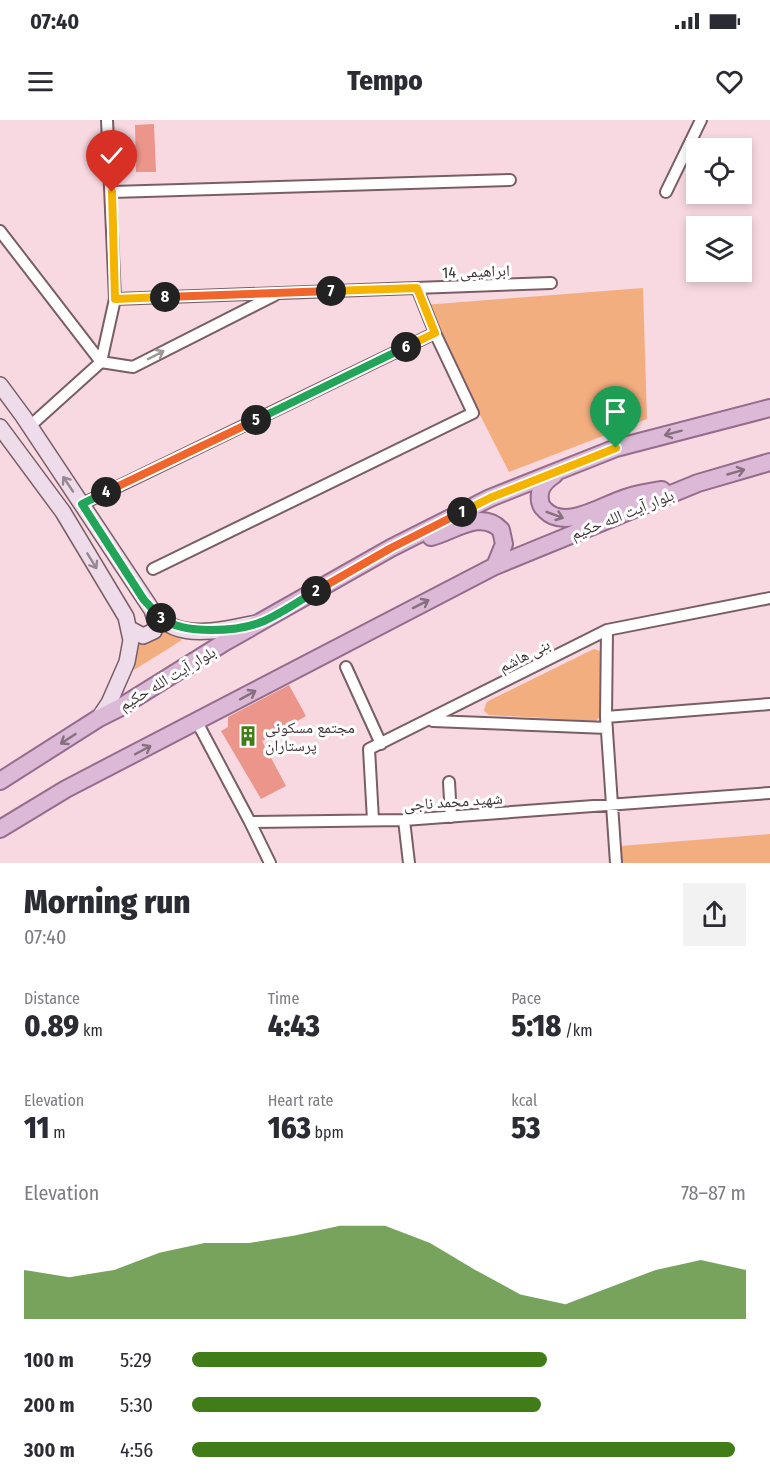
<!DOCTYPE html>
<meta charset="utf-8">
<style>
:root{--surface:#fff;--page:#f2f2f3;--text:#2b2b33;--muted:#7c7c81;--accent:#407d19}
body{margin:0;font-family:"Fira Sans Condensed","Noto Naskh Arabic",sans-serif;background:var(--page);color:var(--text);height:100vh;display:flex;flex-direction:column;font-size:22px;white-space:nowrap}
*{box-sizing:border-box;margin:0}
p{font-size:20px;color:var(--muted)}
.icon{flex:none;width:33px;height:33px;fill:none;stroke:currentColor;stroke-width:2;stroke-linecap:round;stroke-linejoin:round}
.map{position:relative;height:743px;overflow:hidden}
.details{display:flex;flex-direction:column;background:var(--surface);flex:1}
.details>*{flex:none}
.buttons{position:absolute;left:686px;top:18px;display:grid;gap:12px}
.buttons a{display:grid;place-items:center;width:66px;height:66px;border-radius:0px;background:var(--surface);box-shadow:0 3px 9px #0003;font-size:30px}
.pin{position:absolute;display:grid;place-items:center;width:51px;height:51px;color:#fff;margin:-62px -26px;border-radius:50% 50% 50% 0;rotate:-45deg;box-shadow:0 0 6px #0007}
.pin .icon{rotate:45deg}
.km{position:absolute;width:30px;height:30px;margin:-15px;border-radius:50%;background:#222;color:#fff;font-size:16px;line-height:30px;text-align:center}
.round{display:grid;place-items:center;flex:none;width:63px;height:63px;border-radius:0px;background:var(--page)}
.summary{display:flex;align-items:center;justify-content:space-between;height:102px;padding:0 24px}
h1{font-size:33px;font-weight:800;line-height:45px}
.metrics{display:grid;grid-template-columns:repeat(3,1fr);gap:9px;height:102px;padding:6px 24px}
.metrics div{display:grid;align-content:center}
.metrics b{font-size:30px;font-weight:800}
.metrics small{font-size:16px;font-weight:400}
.metrics p{font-size:16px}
.chart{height:168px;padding:12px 24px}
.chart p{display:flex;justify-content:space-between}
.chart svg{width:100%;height:108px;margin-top:6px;fill:var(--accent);opacity:.7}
ul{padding:0 24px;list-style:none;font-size:20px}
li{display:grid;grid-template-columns:96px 72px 1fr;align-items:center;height:45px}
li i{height:15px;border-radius:8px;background:var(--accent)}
.status{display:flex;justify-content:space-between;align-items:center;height:42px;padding:0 30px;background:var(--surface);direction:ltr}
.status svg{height:16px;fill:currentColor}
header{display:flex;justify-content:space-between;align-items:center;height:78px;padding:0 24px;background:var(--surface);font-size:27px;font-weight:800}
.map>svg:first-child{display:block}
</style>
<div class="status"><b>07:40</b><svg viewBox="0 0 49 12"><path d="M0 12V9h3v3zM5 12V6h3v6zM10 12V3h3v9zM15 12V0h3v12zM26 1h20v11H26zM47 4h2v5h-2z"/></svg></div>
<header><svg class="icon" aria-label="menu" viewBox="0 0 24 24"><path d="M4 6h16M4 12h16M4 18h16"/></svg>Tempo<svg class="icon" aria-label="heart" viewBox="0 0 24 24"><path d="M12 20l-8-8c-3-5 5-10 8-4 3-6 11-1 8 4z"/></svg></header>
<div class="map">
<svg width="770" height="743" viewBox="0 0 770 743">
<rect width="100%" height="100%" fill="#f8d9e1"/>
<path fill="#f3ae7f" d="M643,168l4,131 -138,53 -85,-167z
M161,510l21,10 -48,30 4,-25 15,-6z
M594,529l6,2 4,5 -4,61 -5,4 -106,-6 -5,-4 2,-8 4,-3z
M770,714v29h-148l-2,-17z"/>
<path fill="#ec968b" d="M154,4l2,48h-20l-1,-47z
M289,565l17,31 -44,25 24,45 -25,13 -40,-68 7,-4v-10z"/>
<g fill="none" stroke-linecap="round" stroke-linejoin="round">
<g stroke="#795e65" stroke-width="14">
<path id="minor" d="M112,72l398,-12
M666,72l35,-72
M0,111l101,131 32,5 142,-72
M115,179l436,-16
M30,306l71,-64 14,-63 -8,-179
M82,384l353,-171
M153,449l320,-156 -38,-80 -18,-45
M607,510l-1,87 10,146
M346,547l35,77
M606,597l164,-13
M433,601l174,7
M197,602l53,100 154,-2 366,-27
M449,662l2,35
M373,700l-4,-71 238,-119 163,-32
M404,700l5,43
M250,702l20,41"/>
</g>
<g stroke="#795e65" stroke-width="18">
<path id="secondary" d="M0,265l23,31 131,197c6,5 13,11 20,14 24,10 58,1 82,-4
M0,307l63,85 63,105 5,23 -4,22 -18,41 -10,15
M130,509l13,7 11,-5 2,-8 -4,-13"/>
</g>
<g stroke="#966c8c" stroke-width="20">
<path id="primary" d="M554,355c-6,4 -13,10 -14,18 -1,7 0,13 5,17 20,21 58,-5 80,-12 12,-4 24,-6 37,-8
M431,417c23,-6 50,-28 70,-7l3,14 -9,22
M0,661l99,-63 20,-10 106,-66 166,-94 99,-50 126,-50 154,-40
M0,709l66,-40 429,-223 203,-83 72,-21"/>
</g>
<use href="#minor" stroke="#fff" stroke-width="10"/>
<use href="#secondary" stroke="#eedcea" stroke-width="15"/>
<use href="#primary" stroke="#dcb9d6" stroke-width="16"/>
</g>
<defs><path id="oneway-shaft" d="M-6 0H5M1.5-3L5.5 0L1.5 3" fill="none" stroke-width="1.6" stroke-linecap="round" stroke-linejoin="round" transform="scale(1.5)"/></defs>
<use stroke="#9f989a" href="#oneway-shaft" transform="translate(156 235) rotate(-27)"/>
<g stroke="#866f7e">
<use href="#oneway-shaft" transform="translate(673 313) rotate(165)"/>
<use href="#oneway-shaft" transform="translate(736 352) rotate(-16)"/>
<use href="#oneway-shaft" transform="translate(555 395) rotate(20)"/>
<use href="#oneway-shaft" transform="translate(421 484) rotate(-27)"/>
<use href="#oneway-shaft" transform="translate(248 575) rotate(-29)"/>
<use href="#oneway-shaft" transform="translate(68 619) rotate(147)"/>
<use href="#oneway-shaft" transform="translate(143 630) rotate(-28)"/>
</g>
<g stroke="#968790">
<use href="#oneway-shaft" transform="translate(68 364) rotate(-124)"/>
<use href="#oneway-shaft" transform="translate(92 441) rotate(59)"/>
</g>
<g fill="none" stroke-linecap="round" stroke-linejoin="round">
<g stroke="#fff" stroke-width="12">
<path id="split-1" d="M462,392l28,-14 126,-50"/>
</g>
<g stroke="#fff" stroke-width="12">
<path id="split-2" d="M316,471l75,-43 71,-36"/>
</g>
<g stroke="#fff" stroke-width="12">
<path id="split-3" d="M161,498c23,17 77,14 103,3 18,-8 35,-20 52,-30"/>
</g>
<g stroke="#fff" stroke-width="12">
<path id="split-4" d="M106,372l-24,12 62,96 17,18"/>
</g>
<g stroke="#fff" stroke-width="12">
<path id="split-5" d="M106,372l150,-72"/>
</g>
<g stroke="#fff" stroke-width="12">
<path id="split-6" d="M256,300l150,-73"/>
</g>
<g stroke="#fff" stroke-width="12">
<path id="split-7" d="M331,171l86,-3 18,45 -29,14"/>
</g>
<g stroke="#fff" stroke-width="12">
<path id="split-8" d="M165,177l166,-6"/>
</g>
<g stroke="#fff" stroke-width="12">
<path id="split-9" d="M112,72l3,107 50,-2"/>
</g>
<use href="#split-1" stroke="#f5b400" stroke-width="8"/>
<use href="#split-2" stroke="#f0652b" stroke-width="8"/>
<use href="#split-3" stroke="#22a559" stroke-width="8"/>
<use href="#split-4" stroke="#22a559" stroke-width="8"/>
<use href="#split-5" stroke="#f0652b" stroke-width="8"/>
<use href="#split-6" stroke="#22a559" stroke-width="8"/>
<use href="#split-7" stroke="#f5b400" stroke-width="8"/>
<use href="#split-8" stroke="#f0652b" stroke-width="8"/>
<use href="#split-9" stroke="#f5b400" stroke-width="8"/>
</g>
<defs>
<g id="building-bare" transform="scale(1.62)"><path d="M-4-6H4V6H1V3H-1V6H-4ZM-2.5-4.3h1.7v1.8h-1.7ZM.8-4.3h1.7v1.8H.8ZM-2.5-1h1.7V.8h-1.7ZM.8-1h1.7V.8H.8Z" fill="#407d19" stroke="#fff" stroke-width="2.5" paint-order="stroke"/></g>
</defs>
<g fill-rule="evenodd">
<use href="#building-bare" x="248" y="616"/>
</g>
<g text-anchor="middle" stroke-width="6" stroke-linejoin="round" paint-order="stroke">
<g font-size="16" fill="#3f3236" stroke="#fff">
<text transform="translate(476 151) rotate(-2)" y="6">ابراهیمی 14</text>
<text transform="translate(622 394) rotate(-22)" y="6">بلوار آیت الله حکیم</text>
<text transform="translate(524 535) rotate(-27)" y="6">بنی هاشم</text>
<text transform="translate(167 558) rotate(-31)" y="6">بلوار آیت الله حکیم</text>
<text transform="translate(453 681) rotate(-4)" y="6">شهید محمد ناجی</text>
</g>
<g font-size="16" fill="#3f3236" stroke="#fff" text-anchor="start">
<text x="265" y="613">مجتمع مسکونی<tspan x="265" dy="18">پرستاران</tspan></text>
</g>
</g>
</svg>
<div class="buttons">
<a><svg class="icon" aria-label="locate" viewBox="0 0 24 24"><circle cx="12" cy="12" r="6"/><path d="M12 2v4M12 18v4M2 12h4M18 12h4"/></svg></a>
<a><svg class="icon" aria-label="layers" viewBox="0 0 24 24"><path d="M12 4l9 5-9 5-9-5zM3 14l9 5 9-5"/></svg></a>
</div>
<div class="pin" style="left:616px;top:328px;background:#1e9e55"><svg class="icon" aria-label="arrive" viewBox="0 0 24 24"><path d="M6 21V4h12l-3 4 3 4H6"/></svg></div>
<div class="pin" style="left:112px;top:72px;background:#d93025"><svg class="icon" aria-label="check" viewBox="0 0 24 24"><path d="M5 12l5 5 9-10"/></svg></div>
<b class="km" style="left:462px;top:392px">1</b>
<b class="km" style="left:316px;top:471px">2</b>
<b class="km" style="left:161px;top:498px">3</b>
<b class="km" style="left:106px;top:372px">4</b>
<b class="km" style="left:256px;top:300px">5</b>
<b class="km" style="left:406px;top:227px">6</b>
<b class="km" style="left:331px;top:171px">7</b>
<b class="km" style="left:165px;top:177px">8</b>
</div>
<section class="details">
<div class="summary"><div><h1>Morning run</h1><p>07:40</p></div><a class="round"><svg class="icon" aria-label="share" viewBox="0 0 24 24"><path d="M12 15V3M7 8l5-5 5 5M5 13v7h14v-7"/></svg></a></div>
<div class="metrics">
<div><p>Distance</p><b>0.89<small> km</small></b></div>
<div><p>Time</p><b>4:43</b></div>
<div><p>Pace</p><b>5:18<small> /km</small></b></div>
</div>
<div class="metrics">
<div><p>Elevation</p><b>11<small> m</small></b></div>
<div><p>Heart rate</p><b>163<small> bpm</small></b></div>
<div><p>kcal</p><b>53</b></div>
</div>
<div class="chart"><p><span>Elevation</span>78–87 m</p>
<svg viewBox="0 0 160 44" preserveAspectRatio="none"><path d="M0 44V24L10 27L20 24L30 17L40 13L50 13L60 10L70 6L80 6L90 13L100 24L110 34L120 38L130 31L140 24L150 20L160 24V44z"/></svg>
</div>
<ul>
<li><b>100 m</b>5:29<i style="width:64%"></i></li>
<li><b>200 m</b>5:30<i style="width:63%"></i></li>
<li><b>300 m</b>4:56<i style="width:98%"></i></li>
</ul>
</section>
